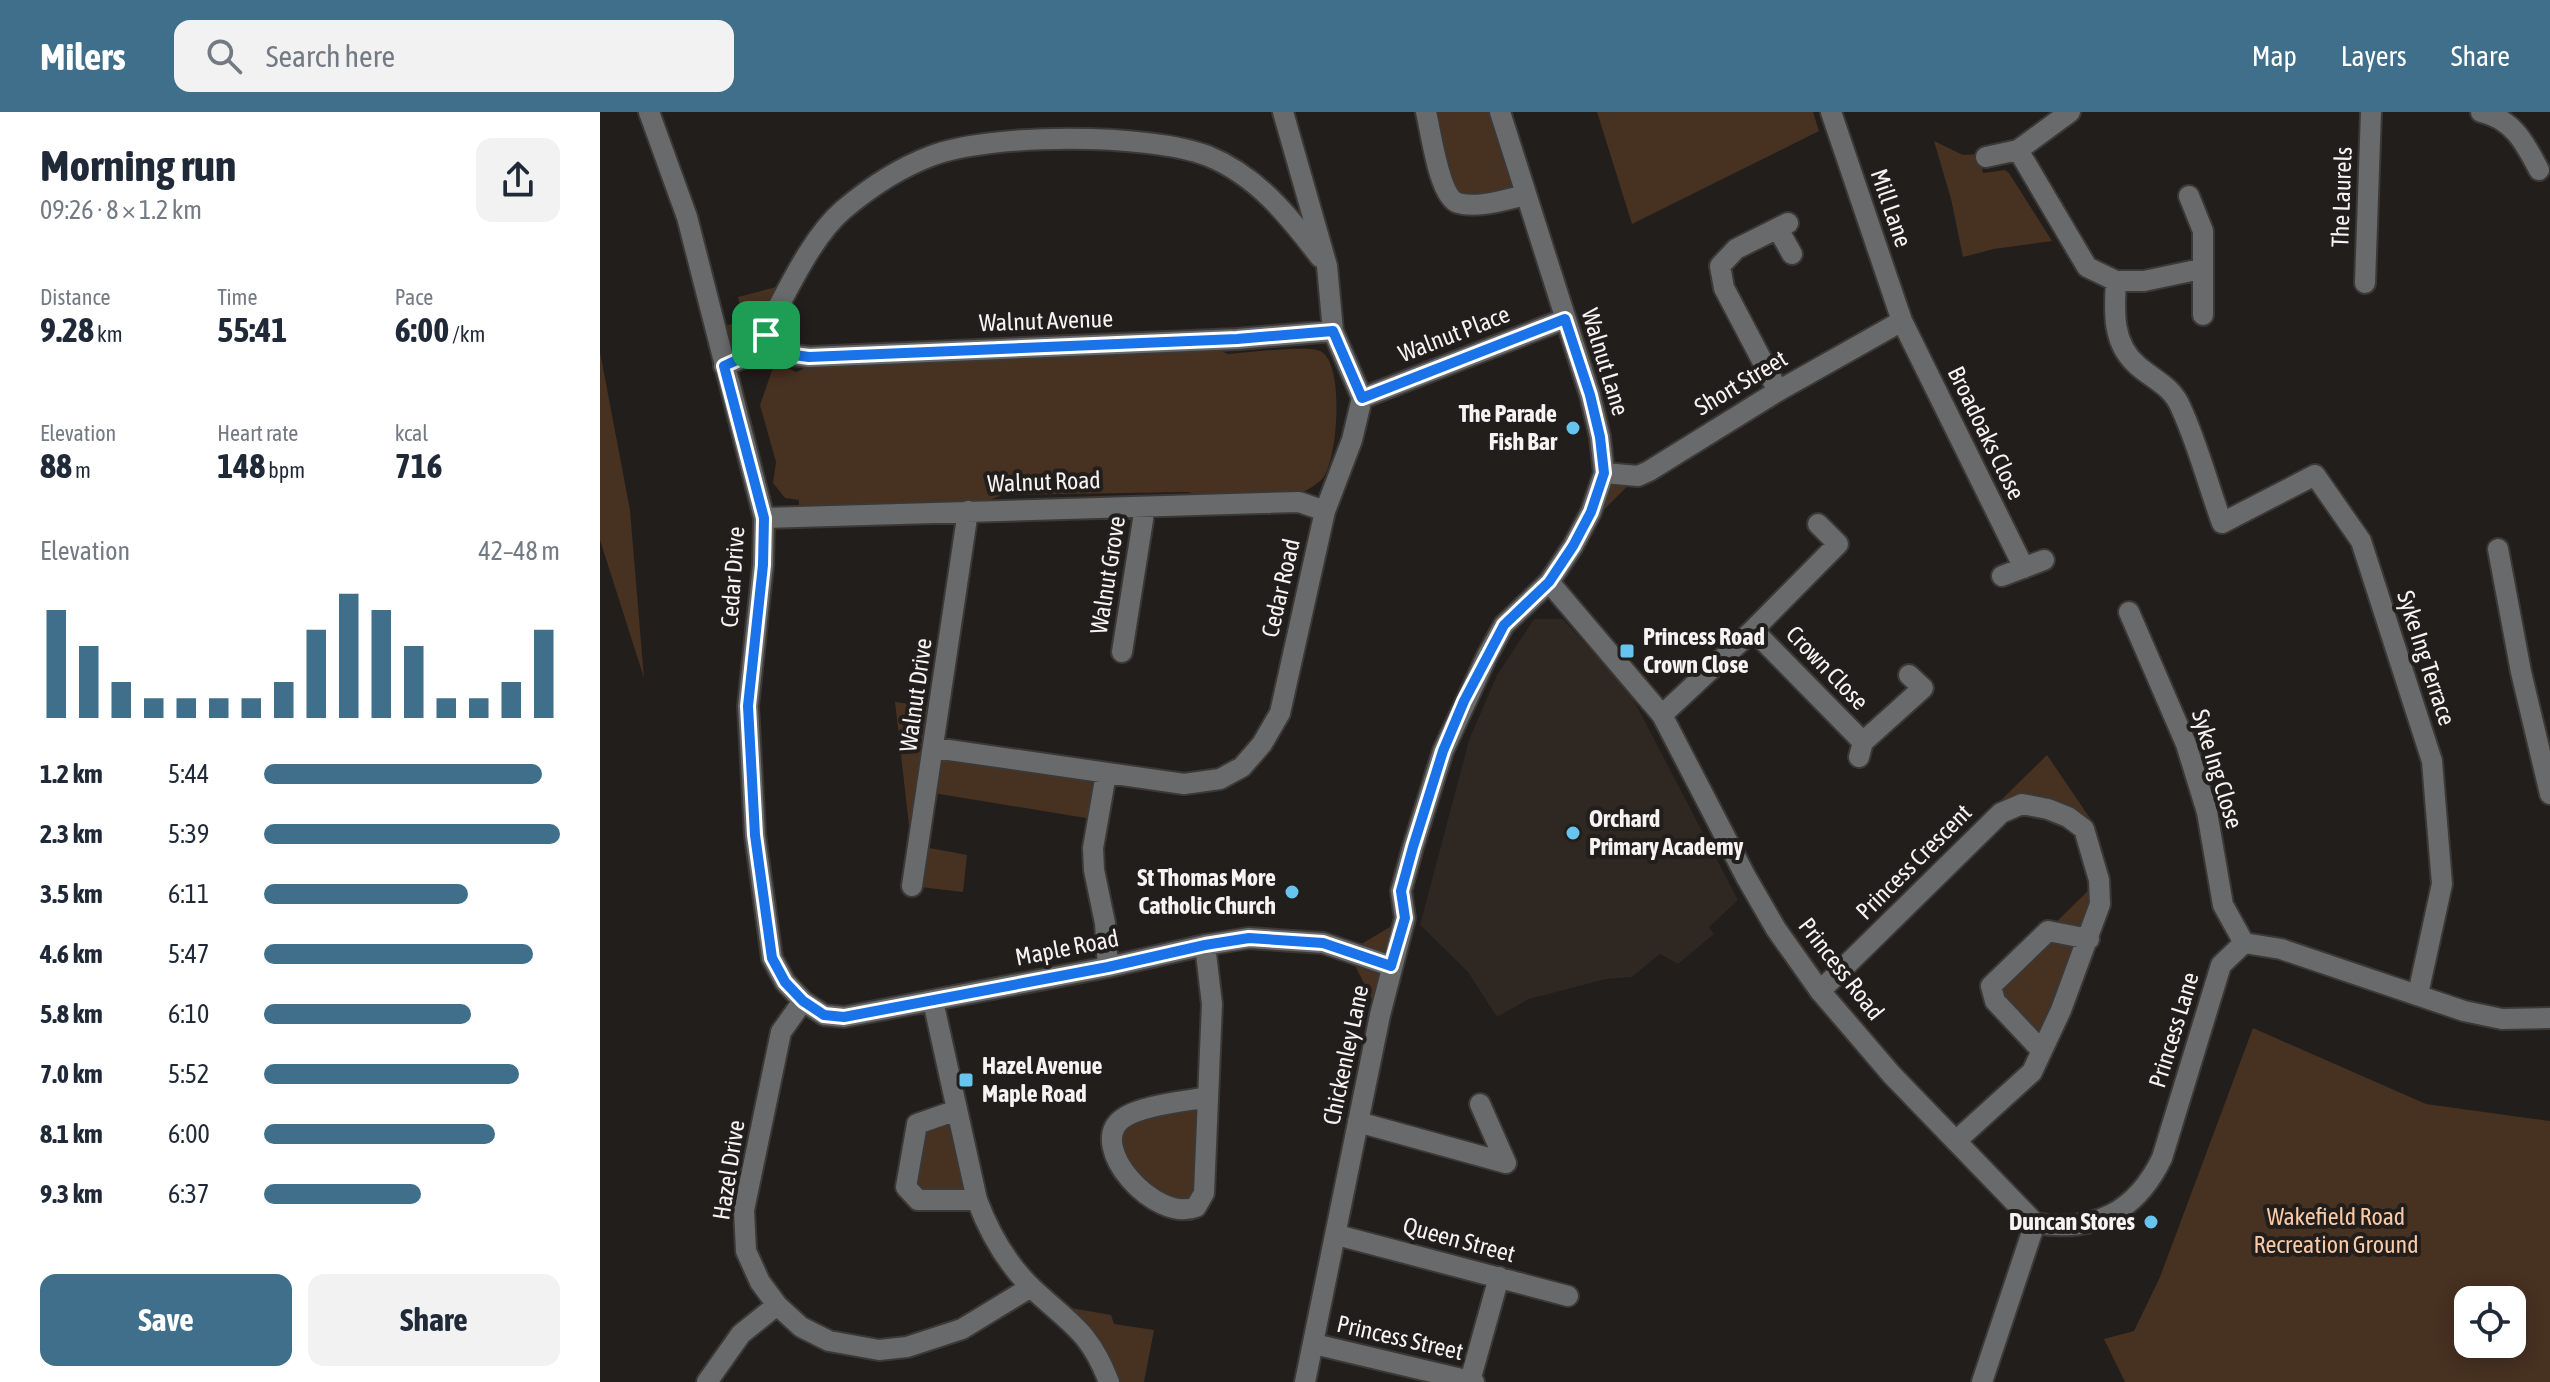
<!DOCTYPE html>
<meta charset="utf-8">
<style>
:root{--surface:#fff;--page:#f2f2f3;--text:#1f2937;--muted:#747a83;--accent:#3f6f8a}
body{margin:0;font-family:"Asap Condensed",sans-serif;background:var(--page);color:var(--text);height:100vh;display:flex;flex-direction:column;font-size:30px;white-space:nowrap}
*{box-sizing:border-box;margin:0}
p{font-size:26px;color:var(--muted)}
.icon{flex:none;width:44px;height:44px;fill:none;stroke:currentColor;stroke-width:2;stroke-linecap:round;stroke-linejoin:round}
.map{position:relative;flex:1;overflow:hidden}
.panel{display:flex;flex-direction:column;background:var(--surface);width:600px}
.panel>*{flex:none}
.controls{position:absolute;left:1854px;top:1174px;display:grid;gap:16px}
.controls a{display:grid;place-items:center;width:72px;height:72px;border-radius:16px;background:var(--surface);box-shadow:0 4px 20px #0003;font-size:40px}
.pin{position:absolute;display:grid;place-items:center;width:68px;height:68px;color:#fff;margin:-34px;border-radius:16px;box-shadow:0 4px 12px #0006}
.round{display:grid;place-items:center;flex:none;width:84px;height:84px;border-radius:16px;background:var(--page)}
.headline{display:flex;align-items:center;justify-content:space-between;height:136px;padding:0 40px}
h1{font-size:44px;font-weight:700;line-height:60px}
.stats{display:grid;grid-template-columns:repeat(3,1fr);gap:12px;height:136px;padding:8px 40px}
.stats div{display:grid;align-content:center}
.stats b{font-size:34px;font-weight:700}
.stats small{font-size:22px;font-weight:400}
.stats p{font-size:22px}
.chart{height:224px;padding:16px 40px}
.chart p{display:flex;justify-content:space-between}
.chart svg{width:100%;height:144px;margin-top:8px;stroke:var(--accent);stroke-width:6}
.primary-button{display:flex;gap:16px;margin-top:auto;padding:16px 40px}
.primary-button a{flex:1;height:92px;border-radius:16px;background:var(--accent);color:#fff;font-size:32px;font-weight:700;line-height:92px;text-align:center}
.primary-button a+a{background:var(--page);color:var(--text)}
ul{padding:0 40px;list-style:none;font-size:26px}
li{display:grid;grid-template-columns:128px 96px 1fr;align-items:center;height:60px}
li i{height:20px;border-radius:10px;background:var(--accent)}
header{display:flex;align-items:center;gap:48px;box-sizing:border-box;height:112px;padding:0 40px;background:var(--accent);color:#fff}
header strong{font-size:38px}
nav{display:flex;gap:44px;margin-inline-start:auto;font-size:28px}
.search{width:560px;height:72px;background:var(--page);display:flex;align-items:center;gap:20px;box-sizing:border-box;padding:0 28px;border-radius:16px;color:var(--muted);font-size:30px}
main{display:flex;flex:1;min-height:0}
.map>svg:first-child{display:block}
</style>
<header>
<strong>Milers</strong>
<div class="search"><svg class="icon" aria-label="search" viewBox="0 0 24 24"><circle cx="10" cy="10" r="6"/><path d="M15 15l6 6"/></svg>Search here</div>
<nav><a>Map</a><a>Layers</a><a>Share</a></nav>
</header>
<main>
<section class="panel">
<div class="headline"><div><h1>Morning run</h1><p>09:26 · 8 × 1.2 km</p></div><a class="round"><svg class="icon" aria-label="share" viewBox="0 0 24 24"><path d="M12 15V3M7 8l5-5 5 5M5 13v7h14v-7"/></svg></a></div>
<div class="stats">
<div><p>Distance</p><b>9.28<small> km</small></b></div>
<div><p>Time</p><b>55:41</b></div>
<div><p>Pace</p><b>6:00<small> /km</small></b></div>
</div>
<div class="stats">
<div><p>Elevation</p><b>88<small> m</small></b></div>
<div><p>Heart rate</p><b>148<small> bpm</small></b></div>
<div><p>kcal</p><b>716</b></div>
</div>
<div class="chart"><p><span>Elevation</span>42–48 m</p>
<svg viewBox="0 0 160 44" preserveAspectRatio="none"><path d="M5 44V11M15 44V22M25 44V33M35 44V38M45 44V38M55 44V38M65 44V38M75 44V33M85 44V17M95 44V6M105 44V11M115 44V22M125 44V38M135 44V38M145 44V33M155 44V17"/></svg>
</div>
<ul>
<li><b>1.2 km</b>5:44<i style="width:94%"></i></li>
<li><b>2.3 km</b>5:39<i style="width:100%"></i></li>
<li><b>3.5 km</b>6:11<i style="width:69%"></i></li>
<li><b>4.6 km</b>5:47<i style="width:91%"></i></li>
<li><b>5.8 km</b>6:10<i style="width:70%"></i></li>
<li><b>7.0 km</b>5:52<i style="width:86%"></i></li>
<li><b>8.1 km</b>6:00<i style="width:78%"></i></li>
<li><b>9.3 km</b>6:37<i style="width:53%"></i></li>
</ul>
<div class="primary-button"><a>Save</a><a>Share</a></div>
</section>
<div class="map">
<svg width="1950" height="1270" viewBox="0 0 1950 1270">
<rect width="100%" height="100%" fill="#211e1c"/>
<path fill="#2f2721" d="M934,507h29l67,74 108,207 -29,27 5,7 -36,30 -18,-10 -28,23 -26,2 -77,20 -32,18 -29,-45 -48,-47 49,-185 28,-65z"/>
<path fill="#473121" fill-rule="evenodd" d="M826,0h74l26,83 -69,8z
M997,0h216l6,19 -187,93z
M1334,29l29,14 16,-1 4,19 22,-3 4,3 43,68 -58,8 -31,8 -12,-58z
M191,171l-18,34 -49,49 -8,-37 27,-9 -5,-23z
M619,238l9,4c18,-1 77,-9 92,-3 25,11 18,108 3,127 -4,5 -15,12 -20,14 -10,5 -86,4 -103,4l-11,-4 -187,3 -17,7 -186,4v-6l-14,-2 -12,-15 3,-21 -16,-57 15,-43 21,10 16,-7z
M0,240l30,158 14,168 -44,-138z
M1004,361l34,3 -58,57z
M295,590l46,6 -6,39 171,27 -8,46 -171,-28 -8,54 48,9 -4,37 -51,-6 2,-16z
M1447,643l47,69 -10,5 -17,-12 -66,-4 -4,-9z
M1499,768l-58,170 -50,-64z
M805,806l-25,97 -32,-63z
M1653,916l173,76 124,17v261h-425l-21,-43 30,-8 26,-54zM1868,1188h44v44h-44z
M607,985l-3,96 -23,17 -60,-44v-46z
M357,998l20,90h-59l-12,-13 11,-63z
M471,1196l40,7 3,9 40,6 -10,52h-35l-44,-67z"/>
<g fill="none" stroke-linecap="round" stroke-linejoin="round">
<g stroke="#3b3836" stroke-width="24">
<path id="minor" d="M49,0l38,105 77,301 -1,47 -15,141 7,129 17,123 13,24 18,19 21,14 20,2 264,-50 97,-22 44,-7 74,5 68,23
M826,0c5,20 13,85 32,91 20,6 49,-4 68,-8
M1231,0l71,209 122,247
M1470,0l-52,38 69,117 29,14c-2,31 -4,63 22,85 16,14 34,20 43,42 17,37 27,77 41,115l93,-48 46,66 71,220 10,123 -24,110
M1881,0c32,7 44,31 58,58
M1386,45l32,-7
M1589,84l14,35v84
M1178,117l14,25
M1516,169h28l57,-12
M1765,171l6,-171
M166,223l28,20 15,2 428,-18 96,-8
M124,254c8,-4 20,-7 27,-14 11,-10 16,-22 22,-35 18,-34 41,-82 70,-107 26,-22 56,-42 88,-54 59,-23 218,-23 277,0 49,20 81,60 112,101
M1178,279l-54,-103 -4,-22 16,-17 52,-26
M762,286l203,-79
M1004,361l34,3 11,-5 129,-80 124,-70
M164,406l535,-16 26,9
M1898,437l23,123 29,122
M1402,464l42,-16
M1529,500l57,132 21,68 16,93 21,38
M1153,518l110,112
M522,540l23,-145
M1062,603l91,-85 85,-86 -20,-20
M335,636l249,36 36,-5 22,-12 20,-23 18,-31 45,-202 27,-71 10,-42 -29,-67 -6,-65 -44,-154
M1259,645l4,-15 60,-54 -14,-13
M506,662l-13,74 1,22 11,53 3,44
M312,774l56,-375
M605,833l7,59 -8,189 -8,14c-41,16 -110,-61 -74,-88 19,-14 62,-17 85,-22
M1220,879l181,-178 21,-9 26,5 20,8 16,12 15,51 1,24 -39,106 -29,62 -76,69
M203,889l-22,31 -37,178 2,41 14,31 17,23 24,22 28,14 50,9 28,-3 55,-18 69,-42
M333,889l44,199c12,32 30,64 55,88 38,36 57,42 77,94
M1441,938l-46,-49 -4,-15 57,-55 41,8
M357,998l-40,14 -11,63 12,13h59
M758,1010l148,41 -26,-59
M737,1123l231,61
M714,1232l160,38
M870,1269l29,-104
M107,1270l34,-48 36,-29
M1382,1270l53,-159"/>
</g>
<g stroke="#3b3836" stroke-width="24">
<path id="tertiary" d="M949,470l113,133 84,162 30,52 44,62 72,84 143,148c60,10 101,-11 127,-65l59,-193 23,-22 37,6 183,62 38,8 48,-1
M705,1270l75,-367 25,-97 -4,-27 12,-44 30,-96 44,-95 17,-31 45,-43 24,-36 18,-34 13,-39 -4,-36 -10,-42 -90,-283"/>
</g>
<use href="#minor" stroke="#696a6b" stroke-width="20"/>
<use href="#tertiary" stroke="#696a6b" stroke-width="20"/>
</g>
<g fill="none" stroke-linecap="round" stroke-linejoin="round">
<g stroke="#fff" stroke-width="16">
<path id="route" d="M965,207l25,76 10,42 4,36 -13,39 -18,34 -24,36 -45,43 -40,76 -21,50 -30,96 -12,44 4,27 -14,48 -68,-23 -74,-5 -44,7 -97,22 -264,50 -20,-2 -21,-14 -18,-19 -13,-24 -17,-123 -7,-129 15,-141 1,-47 -40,-152 26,-12 16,-19 28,20 15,2 428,-18 96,-8 29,67z"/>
</g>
<use href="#route" stroke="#1a73e8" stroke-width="10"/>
</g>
<g fill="#66c4ef" stroke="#211e1c" stroke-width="3">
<circle cx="973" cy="316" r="8"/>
<rect x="1019" y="531" width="16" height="16" rx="4"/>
<circle cx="973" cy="721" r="8"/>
<circle cx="692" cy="780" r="8"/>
<rect x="358" y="960" width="16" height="16" rx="4"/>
<circle cx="1551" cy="1110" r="8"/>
</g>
<g text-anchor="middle" stroke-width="8" stroke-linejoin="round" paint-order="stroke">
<g font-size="24" fill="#f6f4f2" stroke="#211e1c">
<text transform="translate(1742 85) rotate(-88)" y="8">The Laurels</text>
<text transform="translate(1291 96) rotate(71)" y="8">Mill Lane</text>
<text transform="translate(446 209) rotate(-2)" y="8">Walnut Avenue</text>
<text transform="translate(854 222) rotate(-21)" y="8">Walnut Place</text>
<text transform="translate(1005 250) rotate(73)" y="8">Walnut Lane</text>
<text transform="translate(1141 271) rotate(-31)" y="8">Short Street</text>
<text transform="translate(1386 321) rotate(64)" y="8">Broadoaks Close</text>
<text transform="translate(444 370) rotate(-2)" y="8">Walnut Road</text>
<text transform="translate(508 463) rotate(-81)" y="8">Walnut Grove</text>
<text transform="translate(133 465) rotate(-86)" y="8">Cedar Drive</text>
<text transform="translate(681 476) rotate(-77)" y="8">Cedar Road</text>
<text transform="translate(1826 546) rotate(72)" y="8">Syke Ing Terrace</text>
<text transform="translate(1227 556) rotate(46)" y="8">Crown Close</text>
<text transform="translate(316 583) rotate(-82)" y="8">Walnut Drive</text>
<text transform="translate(1617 657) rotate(73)" y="8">Syke Ing Close</text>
<text transform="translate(1314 750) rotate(-45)" y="8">Princess Crescent</text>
<text transform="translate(467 836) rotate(-11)" y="8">Maple Road</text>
<text transform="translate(1241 857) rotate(52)" y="8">Princess Road</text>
<text transform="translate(1574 918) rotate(-73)" y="8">Princess Lane</text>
<text transform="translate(746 943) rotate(-78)" y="8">Chickenley Lane</text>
<text transform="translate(129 1058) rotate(-81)" y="8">Hazel Drive</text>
<text transform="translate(859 1128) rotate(15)" y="8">Queen Street</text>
<text transform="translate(800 1226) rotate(13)" y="8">Princess Street</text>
</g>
<g font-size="24" font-weight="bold" fill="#f6f4f2" stroke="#211e1c" text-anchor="end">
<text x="957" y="310">The Parade<tspan x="957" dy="28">Fish Bar</tspan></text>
<text x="1043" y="533" text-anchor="start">Princess Road<tspan x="1043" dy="28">Crown Close</tspan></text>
<text x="989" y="715" text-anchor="start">Orchard<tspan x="989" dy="28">Primary Academy</tspan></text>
<text x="676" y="774">St Thomas More<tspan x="676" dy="28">Catholic Church</tspan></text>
<text x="382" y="962" text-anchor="start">Hazel Avenue<tspan x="382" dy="28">Maple Road</tspan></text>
<text x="1535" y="1118">Duncan Stores</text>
</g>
<g font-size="24" fill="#fac9a6" stroke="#211e1c">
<text x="1736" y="1113">Wakefield Road<tspan x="1736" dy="28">Recreation Ground</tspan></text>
</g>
</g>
</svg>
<div class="controls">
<a><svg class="icon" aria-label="locate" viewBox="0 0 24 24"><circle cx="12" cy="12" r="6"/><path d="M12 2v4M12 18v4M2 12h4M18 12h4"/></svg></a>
</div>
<div class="pin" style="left:166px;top:223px;background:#1e9e55"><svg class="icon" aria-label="arrive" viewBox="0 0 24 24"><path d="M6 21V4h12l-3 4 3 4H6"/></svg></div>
</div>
</main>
